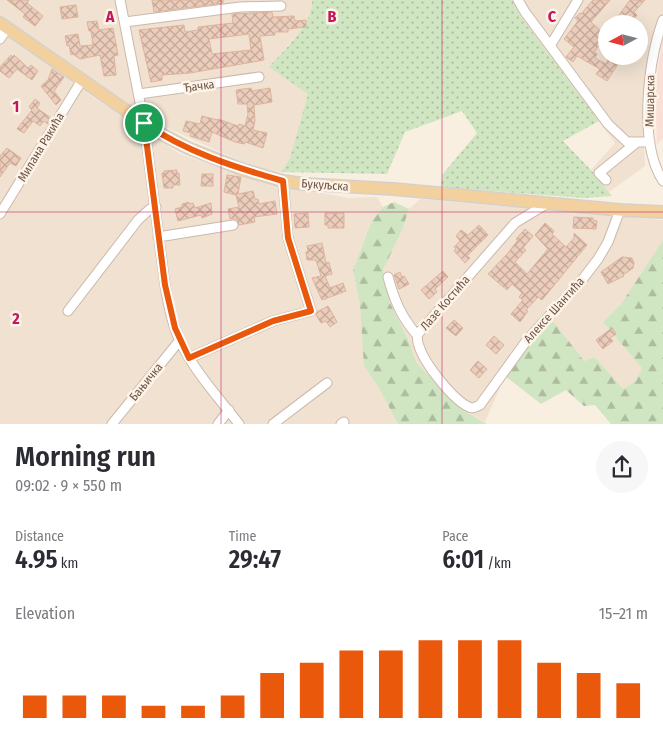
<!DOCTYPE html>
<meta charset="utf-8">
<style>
:root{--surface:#fff;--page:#f7f7f7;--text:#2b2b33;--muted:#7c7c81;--accent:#ea580c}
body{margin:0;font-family:"Fira Sans Condensed",sans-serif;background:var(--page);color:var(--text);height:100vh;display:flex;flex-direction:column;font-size:19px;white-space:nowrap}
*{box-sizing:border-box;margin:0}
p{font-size:16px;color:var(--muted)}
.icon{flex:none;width:28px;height:28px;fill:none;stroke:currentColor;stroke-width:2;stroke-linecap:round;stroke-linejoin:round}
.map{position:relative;height:424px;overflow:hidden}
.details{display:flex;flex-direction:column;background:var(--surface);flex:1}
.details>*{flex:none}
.needle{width:32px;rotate:263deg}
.fabs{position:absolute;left:598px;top:15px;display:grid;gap:10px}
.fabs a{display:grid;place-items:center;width:50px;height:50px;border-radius:50%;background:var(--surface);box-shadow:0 5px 20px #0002;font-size:25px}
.pin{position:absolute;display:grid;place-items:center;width:42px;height:42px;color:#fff;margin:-21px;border:2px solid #fff;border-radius:50%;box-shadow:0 1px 5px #0007}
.round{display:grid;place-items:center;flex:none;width:52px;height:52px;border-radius:26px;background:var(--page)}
.headline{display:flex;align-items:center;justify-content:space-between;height:85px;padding:0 15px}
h1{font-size:28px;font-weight:600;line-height:38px}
.metrics{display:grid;grid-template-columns:repeat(3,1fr);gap:8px;height:85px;padding:5px 15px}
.metrics div{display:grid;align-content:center}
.metrics b{font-size:25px;font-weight:600}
.metrics small{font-size:14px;font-weight:400}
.metrics p{font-size:14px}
.chart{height:140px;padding:10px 15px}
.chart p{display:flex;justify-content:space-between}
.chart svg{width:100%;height:90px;margin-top:5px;stroke:var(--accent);stroke-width:6}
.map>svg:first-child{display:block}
</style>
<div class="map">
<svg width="663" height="424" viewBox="0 0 663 424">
<defs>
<pattern id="grass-dots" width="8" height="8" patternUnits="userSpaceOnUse" patternTransform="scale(1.25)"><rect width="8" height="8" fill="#d0e5c1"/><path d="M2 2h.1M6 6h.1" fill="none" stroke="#adbc9f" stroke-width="1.8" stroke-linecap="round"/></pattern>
<pattern id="forest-firs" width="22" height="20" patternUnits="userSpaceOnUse" patternTransform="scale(1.25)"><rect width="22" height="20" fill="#d0e5c1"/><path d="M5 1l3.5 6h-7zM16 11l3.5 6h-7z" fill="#adbc9f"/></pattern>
<pattern id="building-cross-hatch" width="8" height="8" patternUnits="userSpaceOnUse" patternTransform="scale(1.25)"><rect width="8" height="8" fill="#eccdbb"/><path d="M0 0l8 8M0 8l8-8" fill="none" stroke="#c3a99a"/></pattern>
</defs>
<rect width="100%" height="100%" fill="#f9efe1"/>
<path fill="#f0e1d0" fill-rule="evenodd" d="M0,0h312l1,6 -7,18 -26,31 28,39 -18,64 -9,14 -27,-5 -100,-45 -154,-105z
M512,0h151v17l-12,24 -5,44 -3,34 2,47 -36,26 -18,-22 24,-27 -94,-126zM606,24h33v32h-33z
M0,28l93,69 87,57 68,24 100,20 29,-1 6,10 -11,14 -19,49 7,36 4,60 15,22 19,36h-398z
M420,199l243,21v20l-42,64 -18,18 39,46 -6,13 -13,8 -28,-32 -11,4 -79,15 -20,46 -21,-11 -48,-49 -8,-23 -18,-36 -7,-33 19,-40 7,-21z"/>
<path fill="#f9dfd5" d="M663,38v100l-6,7 -2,-58z"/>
<path fill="url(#grass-dots)" d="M312,0h200l9,17 78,104 -36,20 28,29 21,26 -29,2 -142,-11 1,-12 35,-42 -15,-22 -57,21 -18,42 -106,-2 9,-14 18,-64 -39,-27c14,-15 46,-46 43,-67z"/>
<path fill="url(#forest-firs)" d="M394,202l15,7 -7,21 -19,40 7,33 18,36 8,23 48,49 23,13h-89l-19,-36 -15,-22 -4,-60 -7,-36 19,-49 11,-14z
M663,240v184h-52l-16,-19 -11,1 -18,-16 -25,14 -36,-28 23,-32 24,-24 32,41 11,-4 28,32 13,-8 6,-13 -39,-46 18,-18z"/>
<path fill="url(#building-cross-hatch)" stroke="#ddb49d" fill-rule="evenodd" d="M7,0h22l-2,3 16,13 -8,10 -12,-9 2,-3z
M152,0h71v3l-69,9z
M593,0h17l-19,22 15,14 -12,16 3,2 -2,4 11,6 3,-6 9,6 -11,17 -11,-7 4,-5 -23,-13 -4,6 -7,-5 8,-10 -10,-8 14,-18 -3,-3 5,-5 1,1z
M630,0h15l-11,12 3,3 -6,9h-5l-9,-6z
M76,5l2,12 -16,2 -2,-12z
M272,12l1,5 21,-1 1,5 11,-1v7l-18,2v3h-13v3l-15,1 4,24 -74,13 -28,2v5l-11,2 -12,-52 45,-5 1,7 13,-2v-3l35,-4 -1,-9zM249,34l2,16 -39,4 -3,-15z
M97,21l2,9 14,-2 5,27 -4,1 2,19 -12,1 -4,-21 -20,4 -7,-5 -2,1 -2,-10 -2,1 -2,-10 13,-2 2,12 13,-1 -2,-14h-2l-2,-9z
M11,55l1,2 2,-2 14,13 3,-3 7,6 -6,9 -15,-11 -8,9 -9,-7v-4z
M52,69l12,8 -10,14 7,9 -5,5 -15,-19 7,-6z
M251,88l1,3 18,-3 2,14 -18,3 1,16 -2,9 14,3 -4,15 -18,-6 -1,2 -9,-2 -23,-10 -3,10 -19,-6 1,-3 -8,-2 3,-10 14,3 2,-8 16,4v-1l20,7 1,-2 6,2 3,-12 -1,-10h-9l-2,-14z
M35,99l5,4 -3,5 14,10 -4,6 -3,-3 -4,5 -7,-5 -9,12 -7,-4 15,-19 -3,-3z
M7,148l14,10 -5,8 -6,-3 -10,14v-21z
M177,170v3h2l1,12h-7v3h-9l-2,-15h2v-2z
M202,174h11v12h-12z
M227,175l14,2 -3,17 15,-3 2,8h3l1,5 16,-3 2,13 -23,3 1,5 -16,3 -2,-6h-7l-2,-10 11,-2 -3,-12 -12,-3z
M189,202v2l4,-1 2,5 16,-5 1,11 -10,4 -1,-3 -23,6 -3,-12 7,-2v-3z
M308,213l1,14 -14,1 -1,-14z
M325,213h19v15h-16v-3h-3z
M574,217l19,1v2l4,1 -1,8 -23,-1z
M545,223l9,8 -2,3 14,13 8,-9v-5l13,12 -45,55 -4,-3 -12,13 2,1 -8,11 -9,-8 12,-14 -4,-3 3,-4 -10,-9 -5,6 -19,-16 20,-21 10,-13 -2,-1 9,-10 8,7 -10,12 3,2 -11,12 12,12 21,-25 -13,-14z
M479,225l9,10 -21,21 3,2 -5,5 -11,-12 2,-2 -2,-2 6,-6 -4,-5 5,-6 7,5z
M322,243l4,20 3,-1 3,12 -7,2 5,12 13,-5 3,8 -24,9 -10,-22 9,-2 -5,-16h-9l-1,-8 2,-1 -1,-5z
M622,257l10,1 2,5 -1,5 -10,7 1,1 -16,8 -7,-12z
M443,271l5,6 -13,12 2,3 -8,7 -8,-9z
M400,272l2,5 2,-1 5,8 -10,5 -5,-14z
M328,306l9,16 -7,5 -4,-6 -5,2 -5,-8 1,-3z
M454,320l9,8 -7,8 -10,-8z
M612,328l4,6 -6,4 3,3 -10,8 -7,-9z
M494,336l10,9 -8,9 -10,-9z
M478,361l9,8 -8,9 -9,-8z"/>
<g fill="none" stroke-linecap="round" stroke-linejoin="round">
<g stroke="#cbb9ac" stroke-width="11">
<path id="minor" d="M120,0l24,123 21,162c3,19 7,39 15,56 14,30 39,57 59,83
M518,0l7,12 83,112 19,18h23
M663,20c-15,41 -25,123 0,161
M125,22l115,-15 41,-1
M0,39l7,-11
M550,46l28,-46
M139,94l120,-17
M606,180l-7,-7 37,-30
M548,203l-33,20 -98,112c1,4 0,8 2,11 5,17 34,54 50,61 4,2 7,0 11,-2l47,-65 55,-60 16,-21 10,-17 12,-32
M0,214l82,-134
M158,237l75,-12
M388,277c6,22 13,40 29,58
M68,311l70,-91 12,-11 6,-2
M189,358l84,-37 38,-10 -23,-73 -5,-57
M112,424l68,-84
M218,424l11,-14
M273,424l54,-41
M341,424l3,-2"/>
</g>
<g stroke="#d6d0cc" stroke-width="14">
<path id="major" d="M0,23l154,107 34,18 56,22 39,11 22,3 88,5 227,21 43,2"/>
</g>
<use href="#minor" stroke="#fff" stroke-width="9"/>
<use href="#major" stroke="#f3d19e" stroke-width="11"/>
</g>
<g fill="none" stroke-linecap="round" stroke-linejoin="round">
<g stroke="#fff" stroke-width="10">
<path id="route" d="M144,123c42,29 90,44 139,58l5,57 23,73 -38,10 -84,37 -14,-30 -10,-43z"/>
</g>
<use href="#route" stroke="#ea580c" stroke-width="6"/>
</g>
<path fill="none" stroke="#c2185b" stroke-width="1" stroke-opacity="0.55" d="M221,0v424M442,0v424M0,212h663"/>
<g text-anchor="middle" stroke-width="5" stroke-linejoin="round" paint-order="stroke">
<g font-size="12" fill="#6e564a" stroke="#fdf3e6">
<text transform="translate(199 86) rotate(-8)" y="4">Ђачка</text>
<text transform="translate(650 101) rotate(-89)" y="4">Мишарска</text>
<text transform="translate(41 147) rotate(-59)" y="4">Милана Ракића</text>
<text transform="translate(325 185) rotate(4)" y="4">Букуљска</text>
<text transform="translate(445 303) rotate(-49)" y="4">Лазе Костића</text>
<text transform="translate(554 310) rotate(-48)" y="4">Алексе Шантића</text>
<text transform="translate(146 382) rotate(-51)" y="4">Бањичка</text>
</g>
</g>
<g font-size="16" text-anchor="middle" font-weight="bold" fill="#c2185b" stroke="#fdf3e6" stroke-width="5" stroke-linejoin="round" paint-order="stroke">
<text x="110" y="22">A</text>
<text x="332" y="22">B</text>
<text x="552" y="22">C</text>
<text x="16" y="112">1</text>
<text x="16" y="324">2</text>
</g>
</svg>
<div class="fabs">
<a><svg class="needle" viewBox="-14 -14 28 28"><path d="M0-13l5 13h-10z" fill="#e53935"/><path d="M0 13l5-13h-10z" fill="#7c7c81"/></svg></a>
</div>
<div class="pin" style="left:144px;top:123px;background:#1e9e55"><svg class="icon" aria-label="arrive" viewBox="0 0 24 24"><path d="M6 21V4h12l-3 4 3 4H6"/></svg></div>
</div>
<section class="details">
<div class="headline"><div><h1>Morning run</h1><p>09:02 · 9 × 550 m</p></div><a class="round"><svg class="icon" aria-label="share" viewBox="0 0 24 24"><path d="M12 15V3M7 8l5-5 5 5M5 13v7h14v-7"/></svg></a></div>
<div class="metrics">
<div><p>Distance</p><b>4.95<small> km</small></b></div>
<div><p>Time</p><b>29:47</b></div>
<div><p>Pace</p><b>6:01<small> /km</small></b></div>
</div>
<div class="chart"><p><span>Elevation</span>15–21 m</p>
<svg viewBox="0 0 160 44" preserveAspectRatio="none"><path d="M5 44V33M15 44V33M25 44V33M35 44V38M45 44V38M55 44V33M65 44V22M75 44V17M85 44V11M95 44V11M105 44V6M115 44V6M125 44V6M135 44V17M145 44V22M155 44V27"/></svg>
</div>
</section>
